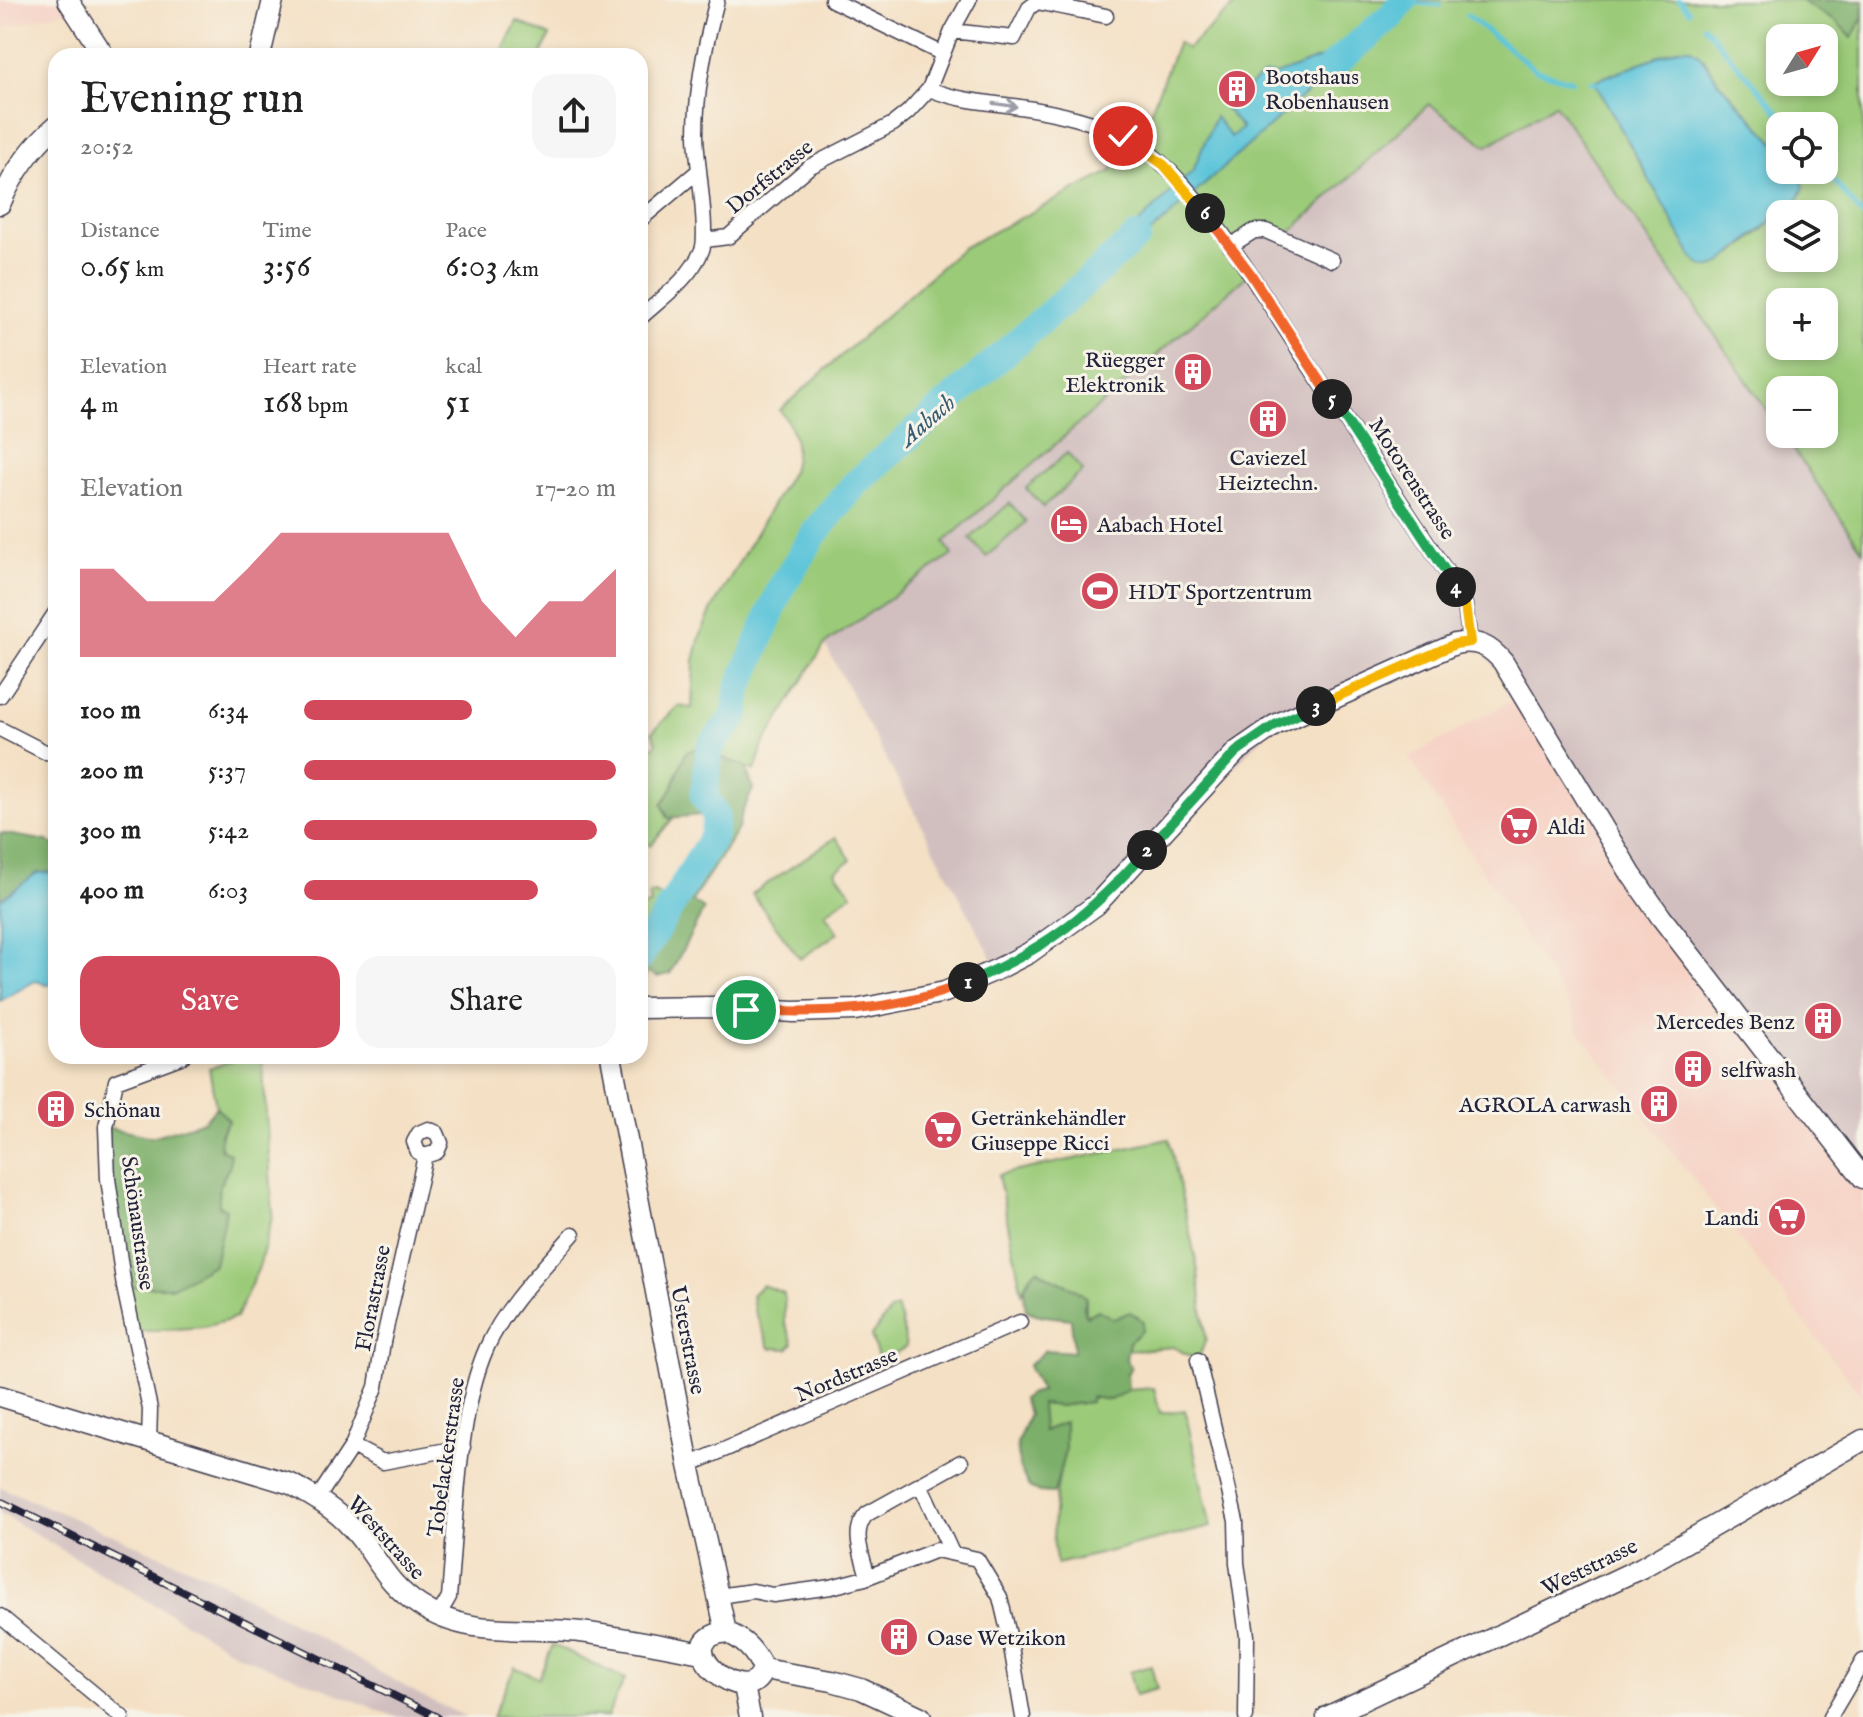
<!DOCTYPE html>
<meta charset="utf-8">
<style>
:root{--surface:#fff;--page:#f6f6f6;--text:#222;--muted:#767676;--accent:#d1495b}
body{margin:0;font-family:"IM FELL English",serif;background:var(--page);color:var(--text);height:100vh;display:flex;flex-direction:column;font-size:30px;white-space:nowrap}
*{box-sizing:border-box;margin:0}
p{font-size:26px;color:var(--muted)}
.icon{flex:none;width:44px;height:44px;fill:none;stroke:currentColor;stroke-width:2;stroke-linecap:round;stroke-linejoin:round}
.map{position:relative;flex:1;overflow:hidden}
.drawer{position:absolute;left:48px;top:48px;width:600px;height:1016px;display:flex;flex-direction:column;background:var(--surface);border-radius:24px;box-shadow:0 4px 12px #0003}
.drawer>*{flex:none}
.needle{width:52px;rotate:53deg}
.tools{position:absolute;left:1766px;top:24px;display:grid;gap:16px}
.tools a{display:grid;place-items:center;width:72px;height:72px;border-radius:16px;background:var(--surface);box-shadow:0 4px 12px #0003;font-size:40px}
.pin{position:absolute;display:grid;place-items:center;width:68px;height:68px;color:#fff;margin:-34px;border:4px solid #fff;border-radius:50%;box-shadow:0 2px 8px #0007}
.km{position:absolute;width:40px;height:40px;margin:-20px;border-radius:50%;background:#222;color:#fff;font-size:22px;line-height:40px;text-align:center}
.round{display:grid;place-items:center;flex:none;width:84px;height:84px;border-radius:24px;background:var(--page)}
.overview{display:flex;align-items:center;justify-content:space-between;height:136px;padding:0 32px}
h1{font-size:44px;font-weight:600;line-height:60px}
.metrics{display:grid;grid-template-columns:repeat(3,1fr);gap:12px;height:136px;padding:8px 32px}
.metrics div{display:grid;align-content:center}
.metrics b{font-size:34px;font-weight:600}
.metrics small{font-size:22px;font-weight:400}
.metrics p{font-size:22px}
.chart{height:224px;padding:16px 32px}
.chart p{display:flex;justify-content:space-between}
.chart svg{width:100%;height:144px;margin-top:8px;fill:var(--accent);opacity:.7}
.primary-button{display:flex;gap:16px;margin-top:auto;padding:16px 32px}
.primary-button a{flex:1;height:92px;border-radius:24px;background:var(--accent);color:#fff;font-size:32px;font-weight:600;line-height:92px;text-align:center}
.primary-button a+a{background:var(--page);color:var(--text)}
ul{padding:0 32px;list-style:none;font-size:26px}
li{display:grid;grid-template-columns:128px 96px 1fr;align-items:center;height:60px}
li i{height:20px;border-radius:10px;background:var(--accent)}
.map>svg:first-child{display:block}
</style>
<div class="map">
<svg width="1863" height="1717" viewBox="0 0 1863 1717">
<rect width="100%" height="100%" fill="#f7f3e8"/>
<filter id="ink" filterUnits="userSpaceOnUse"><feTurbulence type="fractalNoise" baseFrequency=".0125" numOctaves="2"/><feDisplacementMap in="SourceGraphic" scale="16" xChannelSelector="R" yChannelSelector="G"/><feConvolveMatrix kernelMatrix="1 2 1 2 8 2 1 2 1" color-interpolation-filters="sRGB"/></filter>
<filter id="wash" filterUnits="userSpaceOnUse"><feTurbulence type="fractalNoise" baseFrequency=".006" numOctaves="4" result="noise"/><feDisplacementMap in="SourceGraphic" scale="32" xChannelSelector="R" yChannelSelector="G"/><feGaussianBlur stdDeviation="1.8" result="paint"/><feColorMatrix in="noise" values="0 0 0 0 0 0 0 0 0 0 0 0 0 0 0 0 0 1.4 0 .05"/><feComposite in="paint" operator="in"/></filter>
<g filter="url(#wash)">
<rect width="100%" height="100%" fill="#f4e0c4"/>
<path fill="#f6d2c5" d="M0,0h68l6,9 -74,19z
M1522,694l341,484v220l-286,-369 -2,-13 -11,-19 -155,-239z"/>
<path fill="#d1bfbf" d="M1429,104l58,42 68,-42 225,325v5h3l80,117v627l-202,-261 -182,-274 -204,82 -163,166 -114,78 -173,-325 127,-88 -9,-14 287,-296 24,-15 30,7z
M0,1487l216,92 206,117 44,21h-70l-157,-62 -239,-142z"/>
<path fill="#9bcb79" stroke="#5e765a" stroke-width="2" fill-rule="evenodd" d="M1240,0h560l38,23 14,14 11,-21v535l-80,-117h41v-44h-44v39l-225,-325 -68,42 -58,-42 -145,134 -18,-7 -35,15 19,27 -306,269 8,13 -127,89 -62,101 -8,26 -58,-23 -20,26 -2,14 -13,16 6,14 6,-1 -24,29 -10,-11v-76l17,-16 -5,-11 26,-26 14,2 2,-47 6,-25 12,-27 80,-138c7,-24 3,-41 -12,-61l182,-162 148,-76 33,-42 35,-88 9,7zM1780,38h44v44h-44zM1679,48l25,11 17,26 59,63v-22h44v44h-26l3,5 1,18 -21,21h43v44h-44v-43c-18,14 -61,60 -83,48l-100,-183zM1780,302h44v44h-44z
M517,21l33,15 -10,20h-40z
M1067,453l16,18 -40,36 -17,-19z
M1010,503l16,19 -40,35 -16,-19z
M836,837l15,23 -16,11 17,23 -27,19 13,20 -38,26 -48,-65z
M654,893l11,6 -20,41 -5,4v-36l11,-4 -2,-10z
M245,1056h17l11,158 -14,53 -23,51 -32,9 -70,5 -10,-45h49l41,-23 12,-55 -8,-2 1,-21 11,-21c-12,-18 -14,-26 -2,-45l-12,-13 -7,-39z
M1169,1139l28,126 9,74 -8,21 -25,-13 -46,4 2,-9 13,-11 -28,-12 -28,-2v-19c-14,-15 -33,-15 -48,-29l-10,9 -6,15 -24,-118z
M762,1285l22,8 1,30 8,20 -5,6 -18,-1 -16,-39 -2,-14z
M896,1308l5,10 5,29 -23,13 -5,-3 -7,-21 19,-25z
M1154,1388l6,25 25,-3 26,117 -154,37c-12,-50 8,-92 7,-141l-21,8 -3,-27 19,2 30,-4 1,-5 20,3 18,-10z
M553,1645l72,34 -18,38h-115l23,-50 23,11z
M1151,1666l6,23 -22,6 -6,-23z"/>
<path fill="#7caf69" stroke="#4f6852" stroke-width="2" d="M1800,0h63v16l-11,22 -14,-15z
M697,748l49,19 7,22 -11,24 -4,16 -46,72 12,8 -34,65 -13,3 -9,-5 -8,14v-42l5,-4 23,-44 44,-73 -12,-8 -32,3 -6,-14c13,-16 16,-34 24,-52z
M0,833l47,8 9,5v26l-19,1 -37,27z
M216,1107l13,13 -9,13v16l10,4v12l-11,21v20l7,3 -12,55 -41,23h-49l-18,-160 46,10 52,-16z
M1037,1269c16,14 35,14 49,29l-2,8 2,10 12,-6 16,9 16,-7 13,9 -1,10 -13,11 -3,17 5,8 -4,7 1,16 -18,10 -20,-3v5l-31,4 -18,-2 2,27 22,-9v29l-11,42 -15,-1 -10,-5 -9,-18 -3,-26 12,-29 -7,-15 9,-6 10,-2 -13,-25 17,-16 29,2 -3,-33c-17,-3 -30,-1 -45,-9 -4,-18 -2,-28 11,-41z"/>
<path fill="#5cc4d9" stroke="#3f738a" stroke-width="2" d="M1358,44l-38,37 -194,174 -17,7 5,-15 79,-76 22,-54 16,20 11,-9 -18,-21 40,-33 12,1z
M1679,48h10l10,6 22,31 59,63v22h18l6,17 -5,11 -79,66c-10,6 -20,3 -27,-6l-97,-174 1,-4z
M56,872v114l-21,-5 -35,20v-101l37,-27z"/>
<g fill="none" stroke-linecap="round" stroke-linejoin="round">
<path stroke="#5cc4d9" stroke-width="5" d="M1679,0l10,11
M1403,2l38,3
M1467,15l69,55 36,11
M1704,26l86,100
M1591,82h5
M1824,169l39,47
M1801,175l32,6"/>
<path stroke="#5cc4d9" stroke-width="28" d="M1331,67l61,-52 12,-15
M640,957l74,-122 2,-20 -12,-19 6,-49 26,-32 2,-24 43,-103 33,-54 41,-50 282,-247"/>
</g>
</g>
<g filter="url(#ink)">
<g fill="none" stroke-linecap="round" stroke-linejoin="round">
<g stroke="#423e50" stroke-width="17">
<path id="street" d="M832,0l111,54
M952,31l62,7 15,-30 8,-6 69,14
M929,89c27,11 55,13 84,17 37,5 77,13 111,30 69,35 136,155 179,220 51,76 102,152 152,229l10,20 5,37
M640,220l57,-48
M705,240l23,-3 81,-70 84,-43 15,-12 21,-23 23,-58 17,-31
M1230,246l24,-15h12l66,29
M640,318c22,-20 50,-39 62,-68 7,-17 -6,-91 -6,-116 0,-46 9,-90 21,-134
M0,696l56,-84
M0,729l45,23 11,1
M1198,1360l38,161 1,42 10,73 -1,81
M149,1441l1,-32 -26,-122 -16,-108 -2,-52 10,-46 67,-25
M352,1446l31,16 80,-15
M689,1465l331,-143
M920,1484l32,69
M317,1499l35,-53 24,-59 7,-45 42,-186 12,-4 4,-9 -4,-10 -9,-4 -9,4 -5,9 4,10 7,4
M868,1577c-5,-21 -18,-46 -1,-63l94,-52
M718,1596l35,-5 20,4 58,-8 34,-9 71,-28 41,9 23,38 9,38 14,82
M0,1616l122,101
M438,1616l11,-19c7,-74 8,-183 38,-250 19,-42 56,-78 86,-113
M1830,1717l33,-56"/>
</g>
<g stroke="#423e50" stroke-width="23">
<path id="secondary" d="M68,0l36,56
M260,56l13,-56
M0,204c13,-30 31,-57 56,-78
M640,1008l75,-1 79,5 61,-2 90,-18 53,-23 31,-16 67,-48 140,-153 39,-27 180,-81c21,-5 35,2 48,18l128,212 30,43 202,261
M611,1056l78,409 37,167
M0,1396l291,88c21,12 44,25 60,43 27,29 32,54 68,78 48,33 106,21 161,27 41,5 81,13 122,21
M726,1632c17,7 30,20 37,37 -13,48 -101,-28 -37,-37z
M763,1669l69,12 29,8 60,28
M745,1691l5,26
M1327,1717l314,-149 222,-128"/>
</g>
<use href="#street" stroke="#fff" stroke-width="14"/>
<use href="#secondary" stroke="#fff" stroke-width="20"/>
<g stroke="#22223b" stroke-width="8">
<path id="rail" d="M0,1501l437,216"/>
</g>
<use href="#rail" stroke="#f7f3e8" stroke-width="5" stroke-dasharray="15" stroke-linecap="butt"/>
</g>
<defs><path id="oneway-shaft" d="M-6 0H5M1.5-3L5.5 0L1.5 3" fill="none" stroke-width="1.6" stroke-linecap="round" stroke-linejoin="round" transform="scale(2)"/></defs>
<use stroke="#9c9ca7" href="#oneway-shaft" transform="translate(1005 105) rotate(8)"/>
</g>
<g fill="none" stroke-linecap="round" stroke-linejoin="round" filter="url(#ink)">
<g stroke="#fff" stroke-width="16">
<path id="split-1" d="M746,1010c76,4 151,2 222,-28"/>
</g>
<g stroke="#fff" stroke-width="16">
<path id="split-2" d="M968,982c78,-33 123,-68 179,-132"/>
</g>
<g stroke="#fff" stroke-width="16">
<path id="split-3" d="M1147,850l89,-98 39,-27 41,-19"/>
</g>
<g stroke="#fff" stroke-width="16">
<path id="split-4" d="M1316,706l139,-62 15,-2 -5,-37 -9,-18"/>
</g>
<g stroke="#fff" stroke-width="16">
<path id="split-5" d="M1332,399l124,188"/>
</g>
<g stroke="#fff" stroke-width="16">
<path id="split-6" d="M1205,213l45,60 82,126"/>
</g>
<g stroke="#fff" stroke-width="16">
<path id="split-7" d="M1123,136l41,29 41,48"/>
</g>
<use href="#split-1" stroke="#f0652b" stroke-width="10"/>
<use href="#split-2" stroke="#22a559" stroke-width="10"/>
<use href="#split-3" stroke="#22a559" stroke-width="10"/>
<use href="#split-4" stroke="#f5b400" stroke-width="10"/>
<use href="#split-5" stroke="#22a559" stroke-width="10"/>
<use href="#split-6" stroke="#f0652b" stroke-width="10"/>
<use href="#split-7" stroke="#f5b400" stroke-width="10"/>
</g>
<defs>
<g id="building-disc" transform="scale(2)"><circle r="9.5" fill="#d1495b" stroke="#f7f3e8"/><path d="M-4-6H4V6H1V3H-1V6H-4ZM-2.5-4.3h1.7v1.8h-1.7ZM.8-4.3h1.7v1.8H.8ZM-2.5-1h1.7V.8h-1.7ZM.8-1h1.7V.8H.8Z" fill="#fff"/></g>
<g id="hotel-disc" transform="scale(2)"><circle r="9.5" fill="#d1495b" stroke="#f7f3e8"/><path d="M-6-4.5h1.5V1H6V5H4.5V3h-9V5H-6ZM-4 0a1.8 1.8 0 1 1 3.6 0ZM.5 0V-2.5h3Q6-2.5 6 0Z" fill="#fff"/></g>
<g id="stadium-disc" transform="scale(2)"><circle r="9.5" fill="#d1495b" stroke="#f7f3e8"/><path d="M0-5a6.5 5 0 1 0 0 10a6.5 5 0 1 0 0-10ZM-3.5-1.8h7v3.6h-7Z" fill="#fff"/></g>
<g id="supermarket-disc" transform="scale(2)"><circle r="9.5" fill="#d1495b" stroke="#f7f3e8"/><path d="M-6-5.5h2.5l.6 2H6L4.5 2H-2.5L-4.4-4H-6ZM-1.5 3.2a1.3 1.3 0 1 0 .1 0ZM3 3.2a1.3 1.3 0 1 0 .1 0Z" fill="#fff"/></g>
</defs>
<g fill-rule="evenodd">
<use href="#building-disc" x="1237" y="89"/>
<use href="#building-disc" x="1193" y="372"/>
<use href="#building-disc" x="1268" y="419"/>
<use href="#hotel-disc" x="1069" y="524"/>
<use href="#stadium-disc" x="1100" y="591"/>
<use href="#supermarket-disc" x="1519" y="826"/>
<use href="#building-disc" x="1823" y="1021"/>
<use href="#building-disc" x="1693" y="1069"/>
<use href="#building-disc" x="1659" y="1104"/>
<use href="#building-disc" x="56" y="1109"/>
<use href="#supermarket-disc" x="943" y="1130"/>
<use href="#supermarket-disc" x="1787" y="1217"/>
<use href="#building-disc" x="899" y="1637"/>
</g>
<g text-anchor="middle" stroke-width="6" stroke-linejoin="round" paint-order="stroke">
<g font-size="22" fill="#22223b" stroke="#f7f3e8" text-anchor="start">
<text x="1265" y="84">Bootshaus<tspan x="1265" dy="25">Robenhausen</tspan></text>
<text x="1165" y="367" text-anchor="end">Rüegger<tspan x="1165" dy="25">Elektronik</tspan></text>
<text x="1268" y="465" text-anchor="middle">Caviezel<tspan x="1268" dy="25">Heiztechn.</tspan></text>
<text x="1097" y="532">Aabach Hotel</text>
<text x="1128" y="599">HDT Sportzentrum</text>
<text x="1547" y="834">Aldi</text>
<text x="1795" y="1029" text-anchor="end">Mercedes Benz</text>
<text x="1721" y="1077">selfwash</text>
<text x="1631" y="1112" text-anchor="end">AGROLA carwash</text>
<text x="84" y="1117">Schönau</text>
<text x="971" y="1125">Getränkehändler<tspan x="971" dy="25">Giuseppe Ricci</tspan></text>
<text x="1759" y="1225" text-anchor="end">Landi</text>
<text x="927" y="1645">Oase Wetzikon</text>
</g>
<g font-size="22" fill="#22223b" stroke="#f7f3e8">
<text transform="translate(769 176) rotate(-39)" y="8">Dorfstrasse</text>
<text transform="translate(1413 478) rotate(57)" y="8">Motorenstrasse</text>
<text transform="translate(139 1223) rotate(82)" y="8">Schönaustrasse</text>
<text transform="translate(372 1298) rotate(-79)" y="8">Florastrasse</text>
<text transform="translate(689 1340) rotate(79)" y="8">Usterstrasse</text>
<text transform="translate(846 1374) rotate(-23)" y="8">Nordstrasse</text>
<text transform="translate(445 1457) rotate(-82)" y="8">Tobelackerstrasse</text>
<text transform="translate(387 1537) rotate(48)" y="8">Weststrasse</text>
<text transform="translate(1589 1566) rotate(-26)" y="8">Weststrasse</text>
</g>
<g font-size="24" font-style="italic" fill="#365b72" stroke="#f7f3e8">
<text transform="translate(927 420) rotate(-41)" y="8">Aabach</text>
</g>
</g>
</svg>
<div class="tools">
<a><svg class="needle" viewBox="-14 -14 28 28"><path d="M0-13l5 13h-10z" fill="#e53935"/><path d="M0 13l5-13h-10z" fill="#767676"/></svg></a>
<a><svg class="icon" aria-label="locate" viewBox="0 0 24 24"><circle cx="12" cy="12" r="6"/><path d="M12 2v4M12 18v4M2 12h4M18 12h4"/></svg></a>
<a><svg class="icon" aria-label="layers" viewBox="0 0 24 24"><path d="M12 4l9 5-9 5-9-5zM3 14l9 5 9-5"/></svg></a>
<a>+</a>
<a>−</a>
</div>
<div class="pin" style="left:746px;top:1010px;background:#1e9e55"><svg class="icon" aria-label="arrive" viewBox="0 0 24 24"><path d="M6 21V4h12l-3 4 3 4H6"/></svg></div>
<div class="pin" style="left:1123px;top:136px;background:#d93025"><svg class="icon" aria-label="check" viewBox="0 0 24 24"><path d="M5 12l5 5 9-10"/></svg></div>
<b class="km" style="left:968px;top:982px">1</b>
<b class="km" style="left:1147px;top:850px">2</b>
<b class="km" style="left:1316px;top:706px">3</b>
<b class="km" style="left:1456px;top:587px">4</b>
<b class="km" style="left:1332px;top:399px">5</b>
<b class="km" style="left:1205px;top:213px">6</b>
<section class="drawer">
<div class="overview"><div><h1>Evening run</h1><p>20:52</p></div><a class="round"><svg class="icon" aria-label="share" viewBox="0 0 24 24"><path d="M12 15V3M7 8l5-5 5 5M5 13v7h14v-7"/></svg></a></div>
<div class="metrics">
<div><p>Distance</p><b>0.65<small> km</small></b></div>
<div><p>Time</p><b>3:56</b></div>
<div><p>Pace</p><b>6:03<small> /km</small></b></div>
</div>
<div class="metrics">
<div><p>Elevation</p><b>4<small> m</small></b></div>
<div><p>Heart rate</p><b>168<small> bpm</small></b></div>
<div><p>kcal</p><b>51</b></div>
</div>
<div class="chart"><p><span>Elevation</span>17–20 m</p>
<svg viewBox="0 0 160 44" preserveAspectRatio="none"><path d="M0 44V17L10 17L20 27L30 27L40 27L50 17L60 6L70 6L80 6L90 6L100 6L110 6L120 27L130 38L140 27L150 27L160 17V44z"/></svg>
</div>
<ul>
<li><b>100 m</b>6:34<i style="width:54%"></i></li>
<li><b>200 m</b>5:37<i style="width:100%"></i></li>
<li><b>300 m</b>5:42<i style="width:94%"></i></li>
<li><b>400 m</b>6:03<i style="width:75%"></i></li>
</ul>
<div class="primary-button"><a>Save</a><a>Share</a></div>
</section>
</div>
